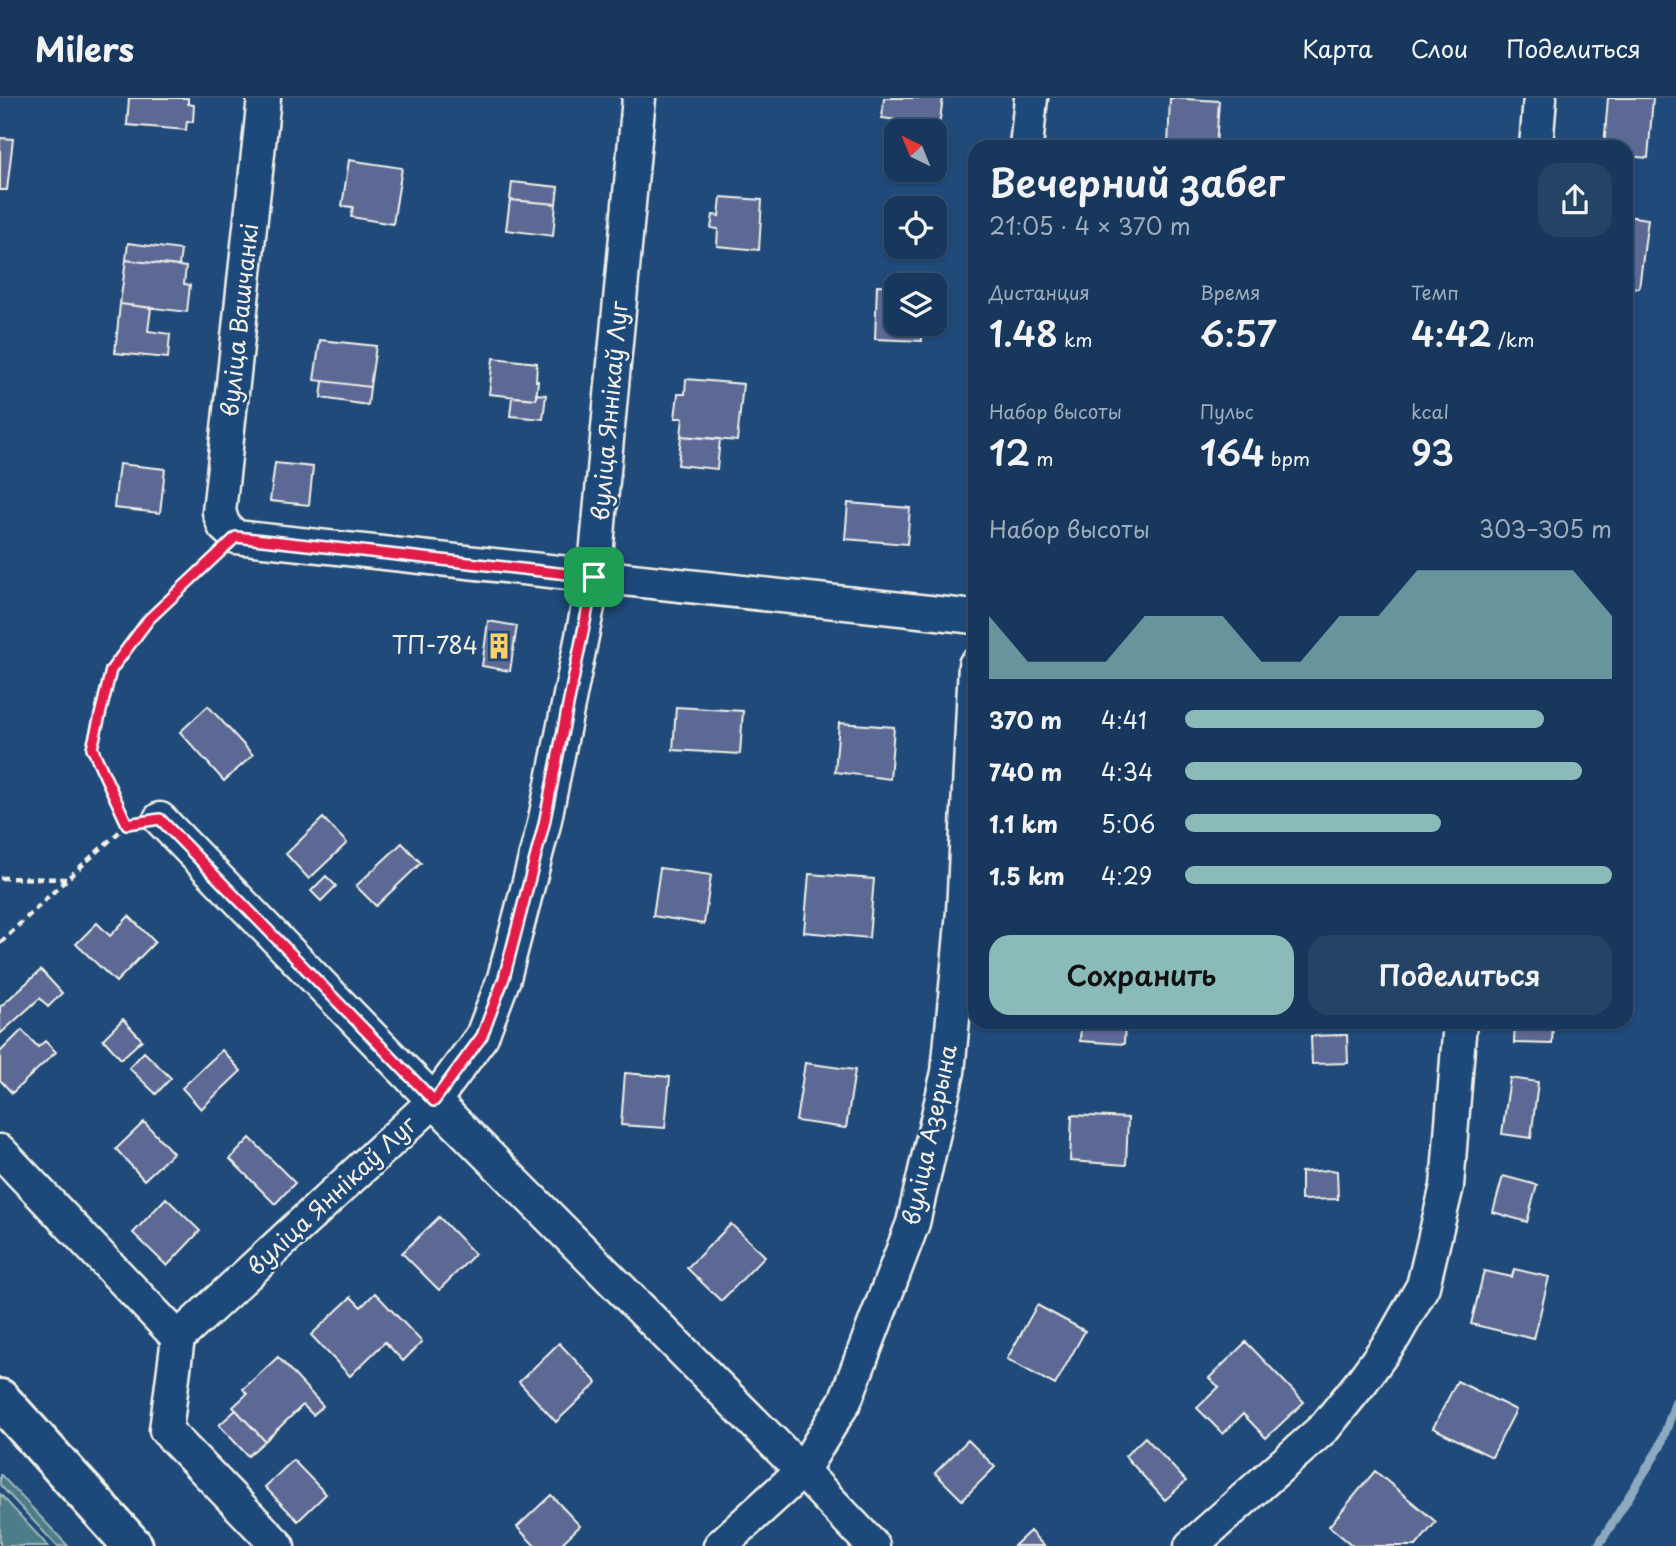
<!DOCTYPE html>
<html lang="ru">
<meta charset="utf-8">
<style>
:root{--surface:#17385c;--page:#244365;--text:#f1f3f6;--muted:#9eacbb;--line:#365272;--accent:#8bbbb9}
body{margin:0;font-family:"Playpen Sans",sans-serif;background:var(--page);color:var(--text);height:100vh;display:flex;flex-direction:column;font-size:26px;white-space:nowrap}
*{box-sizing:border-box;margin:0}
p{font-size:23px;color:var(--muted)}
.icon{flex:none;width:38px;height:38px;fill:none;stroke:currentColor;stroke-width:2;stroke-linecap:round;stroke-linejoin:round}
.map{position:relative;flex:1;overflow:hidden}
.sheet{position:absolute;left:968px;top:42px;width:665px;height:889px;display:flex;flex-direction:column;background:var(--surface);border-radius:21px;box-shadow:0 2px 5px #0004,0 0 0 2px var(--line)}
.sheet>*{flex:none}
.needle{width:46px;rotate:317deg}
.buttons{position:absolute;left:884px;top:21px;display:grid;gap:14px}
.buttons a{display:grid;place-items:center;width:63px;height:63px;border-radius:14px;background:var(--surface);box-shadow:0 2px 5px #0004,0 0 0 2px var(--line);font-size:35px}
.pin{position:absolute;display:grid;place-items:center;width:60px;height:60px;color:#fff;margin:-30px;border-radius:14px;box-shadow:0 4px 10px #0006}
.round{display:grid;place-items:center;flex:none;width:74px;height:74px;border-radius:21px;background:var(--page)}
.headline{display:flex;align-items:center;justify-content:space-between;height:119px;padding:0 21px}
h1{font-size:38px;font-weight:600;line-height:52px}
.stats{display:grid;grid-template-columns:repeat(3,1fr);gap:10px;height:119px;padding:7px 21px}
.stats div{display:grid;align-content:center}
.stats b{font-size:35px;font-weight:600}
.stats small{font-size:19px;font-weight:400}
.stats p{font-size:19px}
.chart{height:196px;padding:14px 21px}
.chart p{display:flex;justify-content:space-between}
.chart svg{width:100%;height:126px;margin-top:7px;fill:var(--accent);opacity:.7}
.button{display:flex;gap:14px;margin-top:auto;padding:14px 21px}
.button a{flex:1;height:80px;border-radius:21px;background:var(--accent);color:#111;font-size:28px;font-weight:600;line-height:80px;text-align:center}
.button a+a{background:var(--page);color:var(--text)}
ul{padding:0 21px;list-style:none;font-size:23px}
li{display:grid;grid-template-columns:112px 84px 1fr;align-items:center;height:52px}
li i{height:18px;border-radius:9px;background:var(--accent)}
header{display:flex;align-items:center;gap:42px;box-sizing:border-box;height:98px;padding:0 35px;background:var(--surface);border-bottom:2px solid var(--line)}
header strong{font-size:33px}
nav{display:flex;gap:38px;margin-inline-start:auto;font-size:24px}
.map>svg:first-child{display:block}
</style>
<header>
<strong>Milers</strong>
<nav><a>Карта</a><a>Слои</a><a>Поделиться</a></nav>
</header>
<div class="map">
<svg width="1676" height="1448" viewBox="0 0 1676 1448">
<rect width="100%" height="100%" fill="#1f4a7a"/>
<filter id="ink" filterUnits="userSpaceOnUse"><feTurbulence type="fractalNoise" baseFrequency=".0143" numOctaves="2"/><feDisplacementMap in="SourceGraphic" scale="14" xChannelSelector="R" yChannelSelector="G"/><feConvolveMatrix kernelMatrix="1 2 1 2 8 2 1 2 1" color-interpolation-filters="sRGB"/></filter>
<g filter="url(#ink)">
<path fill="#4d7d88" stroke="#a0b7b8" stroke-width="2" d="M0,1377h1l67,71h-11l-57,-61z
M0,1396l48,52h-48z"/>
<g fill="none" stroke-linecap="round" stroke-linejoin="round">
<path stroke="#8daac0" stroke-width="9" d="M1598,1448l62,-99 16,-46"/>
</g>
<path fill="#5b6995" stroke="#f4f1e8" stroke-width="2" d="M129,0h59v6l6,1 -1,17 -6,-1 -1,9 -59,-5z
M884,0h59l-4,28 -57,-8z
M1170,0l49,3 -3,46h-48z
M1608,0h45l-5,60 -22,-2v-9h-22z
M0,40l13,1 -6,51h-7z
M349,62l53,8 -9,56 -42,-7 2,-10 -11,-1z
M512,84l46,5 -2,17 -46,-4z
M721,99l41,3 -3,50 -42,-4 1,-17 -7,-1 2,-13 6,1z
M510,102l46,4 -3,32 -47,-6z
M1626,118l22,3 -9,69 -13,-1z
M128,145l53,7 -2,16 -53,-6z
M126,162l60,7 -2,17 6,1 -3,27 -67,-8z
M877,187l19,1v38h26v17l-47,-2z
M120,206l31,4 -3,23 22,3 -2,24 -53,-5z
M320,242l56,6 -6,41 -56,-7z
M493,260l44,5 -1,18h2l-2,18 -47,-5z
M686,281l57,5 -6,57 -56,-5 2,-18h-8l3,-24h7z
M323,283l47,6 -2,18 -47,-7z
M536,296l10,1 -3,24 -33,-3 2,-19 24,2z
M681,338l39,3 -3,30 -39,-4z
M275,365l38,4 -4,38 -39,-4z
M119,366l46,5 -5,44 -46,-5z
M848,405l62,5 -3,36 -62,-5z
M488,523l29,5 -7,45 -28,-5z
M208,608l45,49 -29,26 -44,-49z
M676,609l67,4 -3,43 -67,-4z
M839,625l55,4 -4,52 -55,-7z
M323,720l24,25 -38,36 -23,-25z
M402,745l19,20 -45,43 -20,-20z
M660,770l51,7 -7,49 -51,-8z
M809,776l65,5 -5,59 -65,-6z
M326,778l10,10 -15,15 -10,-10z
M129,818l26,26 -39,40 -40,-38 21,-21 13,13z
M41,872l21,23 -14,14 -8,-9 -40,36v-27z
M123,921l19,21 -21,19 -18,-20z
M1081,924h44l-1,22 -44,-3z
M1515,924h38l-1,22 -38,-1z
M22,932l16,17 7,-6 11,11 -44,41 -12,-13v-28z
M1341,937h6l1,28 -36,1 -1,-28z
M222,952l19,21 -40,38 -19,-21z
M144,954l27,26 -15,16 -27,-26z
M805,965l50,7 -9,58 -50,-7z
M625,975l45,4 -5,51 -44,-3z
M1510,980l28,4 -7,56 -29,-4z
M1072,1017l56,3 -2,47 -56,-4z
M144,1024l29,31 -29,27 -28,-31z
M250,1040l45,45 -20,21 -45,-45z
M1331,1072l6,1 1,28 -37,1v-28z
M1503,1078l34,9 -10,37 -34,-10z
M166,1100l34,33 -33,35 -34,-33z
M439,1119l36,37 -36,36 -37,-37z
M731,1126l34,32 -44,45 -34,-33z
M1514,1171l35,8 -15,62 -63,-15 13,-53 28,6z
M375,1195l47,49 -19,19 -18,-19 -35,34 -39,-41 40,-38 10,10z
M1037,1207l48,26 -30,54 -48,-26z
M1246,1244l58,60 -38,36 -23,-24 -20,20 -26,-26 22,-21 -10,-9z
M559,1245l38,40 -41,39 -37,-40z
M278,1259l45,49 -10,9 -10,-10 -38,36 -32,-34 14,-13 -4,-5z
M1457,1283l59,29 -24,47 -59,-29z
M236,1312l29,31 -17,15 -29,-31z
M1145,1339l41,44 -21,19 -40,-44z
M968,1342l27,27 -33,33 -27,-27z
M293,1362l33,34 -28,27 -33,-34z
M1375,1373l61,51 -20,24h-63l-24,-20z
M551,1397l29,31 -21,20h-24l-18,-19z
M1030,1433l14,15h-30z"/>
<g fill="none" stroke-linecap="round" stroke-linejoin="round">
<g stroke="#f4f1e8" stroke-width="37">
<path id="minor" d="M264,0l-45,414 5,14 12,11 739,80
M1026,49l5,-49
M1536,49l4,-49
M160,721l274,282 368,370 71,75
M0,1053l178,187 -12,92 112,116
M178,1240l256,-237 48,-65 22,-58 40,-154 50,-247 45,-479
M720,1448l82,-75 43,-70 68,-178 35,-151 15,-160 12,-247
M1191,1448l134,-119 38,-47 31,-43 29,-51 24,-100 13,-164"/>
</g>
<g stroke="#f4f1e8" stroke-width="44">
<path id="primary" d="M0,1301l133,147"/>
</g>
<path stroke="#f4f1e8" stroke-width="4.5" stroke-dasharray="7 5" stroke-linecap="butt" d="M127,726l-35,-76 19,-78 39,-51 64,-62
M0,780l66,1
M0,845l67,-64 61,-55"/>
<use href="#minor" stroke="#1f4a7a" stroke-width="32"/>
<use href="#primary" stroke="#1f4a7a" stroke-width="38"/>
</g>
</g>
<g fill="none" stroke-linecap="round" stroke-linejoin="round" filter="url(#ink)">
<g stroke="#fff" stroke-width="14">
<path id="route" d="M236,439l358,40 -50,247 -40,154 -22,58 -48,65 -274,-282 -33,5 -35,-76 19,-78 38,-51z"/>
</g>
<use href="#route" stroke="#e11d48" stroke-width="9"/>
</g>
<defs>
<g id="building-bare" transform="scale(2.1)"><path d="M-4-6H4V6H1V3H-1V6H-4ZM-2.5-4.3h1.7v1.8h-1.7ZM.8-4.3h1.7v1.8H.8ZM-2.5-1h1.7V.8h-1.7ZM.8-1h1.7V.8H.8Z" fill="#ffd166" stroke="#1f4a7a" stroke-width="2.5" paint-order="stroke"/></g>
</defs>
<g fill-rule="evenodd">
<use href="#building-bare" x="499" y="548"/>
</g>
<g text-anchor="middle" stroke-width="5" stroke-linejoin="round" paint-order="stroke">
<g font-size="23" fill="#f4f1e8" stroke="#1f4a7a">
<text transform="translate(240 222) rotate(-84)" y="8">вуліца Вашчанкі</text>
<text transform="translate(610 313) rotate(-85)" y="8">вуліца Яннікаў Луг</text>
<text transform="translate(930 1037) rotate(-78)" y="8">вуліца Азерына</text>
<text transform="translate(332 1098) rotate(-43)" y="8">вуліца Яннікаў Луг</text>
</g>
<g font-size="23" fill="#f4f1e8" stroke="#1f4a7a" text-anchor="end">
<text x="478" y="556">ТП-784</text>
</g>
</g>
</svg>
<div class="buttons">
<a><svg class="needle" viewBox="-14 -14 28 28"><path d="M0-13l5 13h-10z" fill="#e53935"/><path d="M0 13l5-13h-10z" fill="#9eacbb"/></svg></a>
<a><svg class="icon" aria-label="locate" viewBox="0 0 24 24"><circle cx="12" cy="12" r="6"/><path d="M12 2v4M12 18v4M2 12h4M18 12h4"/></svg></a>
<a><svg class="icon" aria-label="layers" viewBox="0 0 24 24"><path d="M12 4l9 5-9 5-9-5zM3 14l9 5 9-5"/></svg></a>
</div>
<div class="pin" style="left:594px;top:479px;background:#1e9e55"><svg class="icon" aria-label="arrive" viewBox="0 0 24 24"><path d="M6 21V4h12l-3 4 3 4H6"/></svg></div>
<section class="sheet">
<div class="headline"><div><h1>Вечерний забег</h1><p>21:05 · 4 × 370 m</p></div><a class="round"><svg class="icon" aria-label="share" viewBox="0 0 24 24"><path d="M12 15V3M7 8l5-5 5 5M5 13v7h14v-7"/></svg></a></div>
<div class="stats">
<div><p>Дистанция</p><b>1.48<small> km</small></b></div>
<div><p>Время</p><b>6:57</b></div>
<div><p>Темп</p><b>4:42<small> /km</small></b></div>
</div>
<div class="stats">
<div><p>Набор высоты</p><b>12<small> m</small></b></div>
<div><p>Пульс</p><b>164<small> bpm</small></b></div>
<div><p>kcal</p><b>93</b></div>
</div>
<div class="chart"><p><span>Набор высоты</span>303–305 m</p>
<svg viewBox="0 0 160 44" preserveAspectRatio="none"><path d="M0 44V22L10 38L20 38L30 38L40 22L50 22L60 22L70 38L80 38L90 22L100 22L110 6L120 6L130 6L140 6L150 6L160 22V44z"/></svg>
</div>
<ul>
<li><b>370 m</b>4:41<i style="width:84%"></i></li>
<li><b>740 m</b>4:34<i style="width:93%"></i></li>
<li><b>1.1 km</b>5:06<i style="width:60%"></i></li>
<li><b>1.5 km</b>4:29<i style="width:100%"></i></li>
</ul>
<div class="button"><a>Сохранить</a><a>Поделиться</a></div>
</section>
</div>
